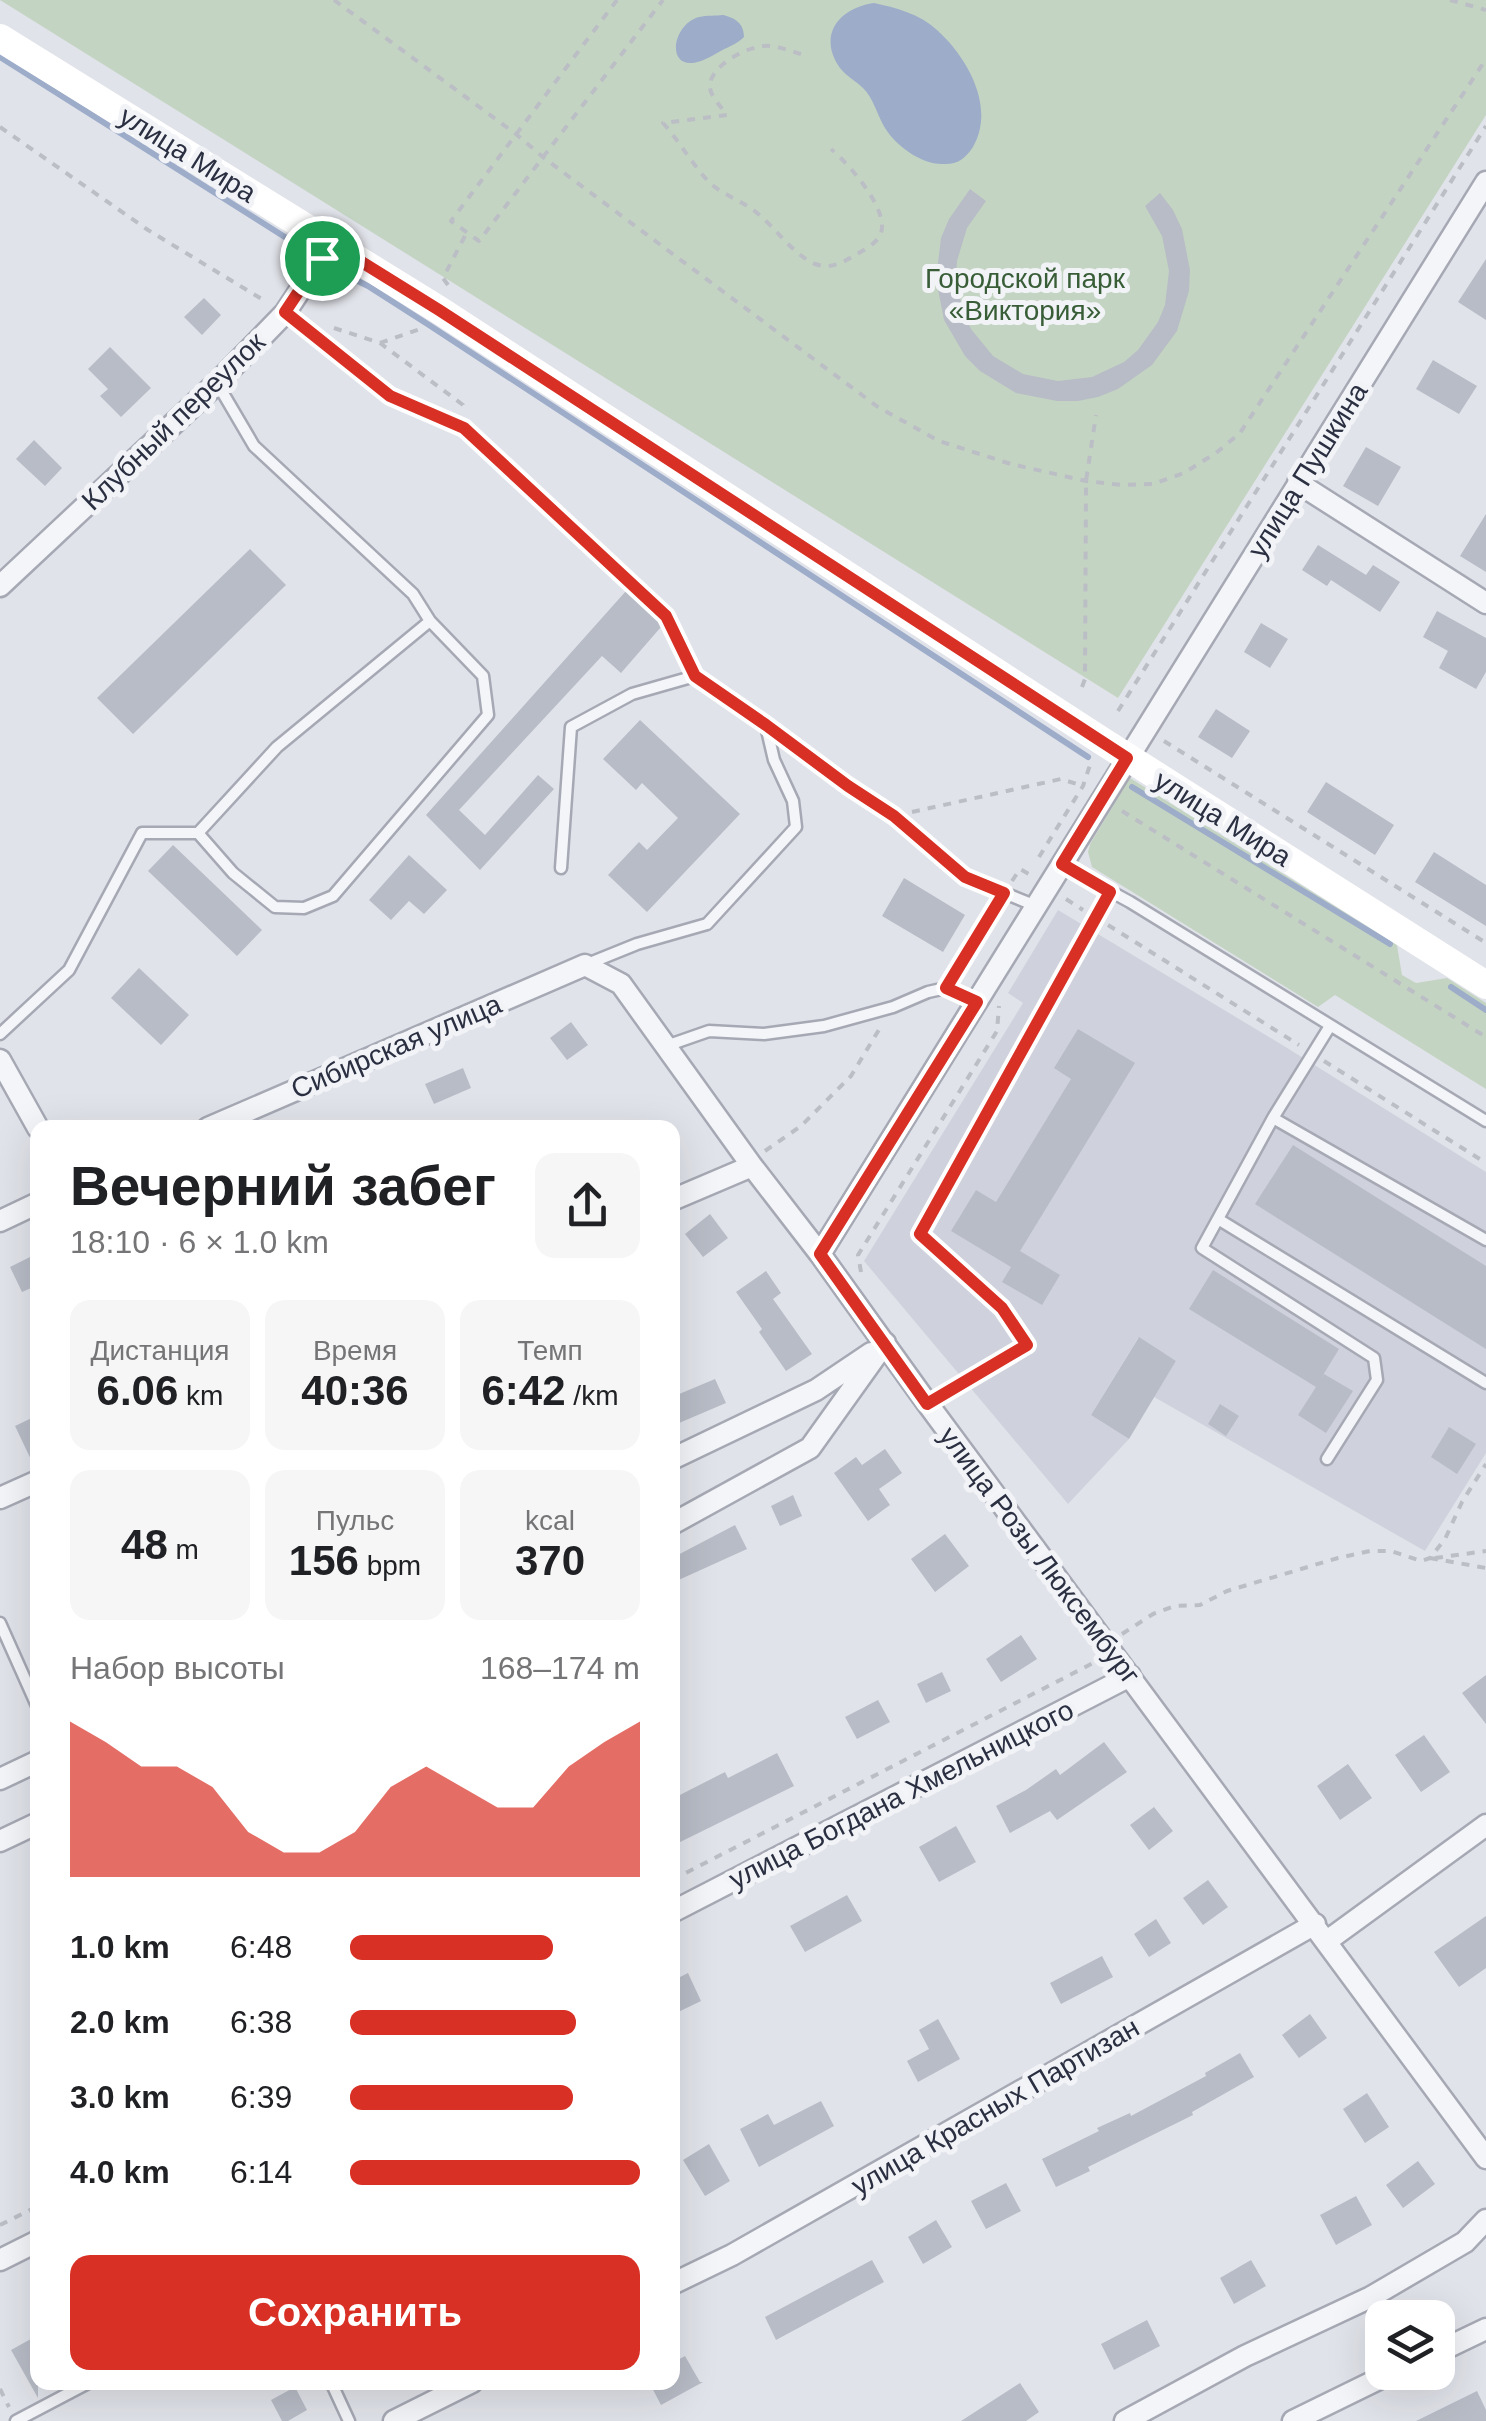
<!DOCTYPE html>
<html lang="ru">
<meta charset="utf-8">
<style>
:root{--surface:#fff;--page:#f6f6f6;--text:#202124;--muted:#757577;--accent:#d93025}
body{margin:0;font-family:Helvetica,sans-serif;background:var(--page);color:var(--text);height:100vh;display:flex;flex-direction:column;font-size:38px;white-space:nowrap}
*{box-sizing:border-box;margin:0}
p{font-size:32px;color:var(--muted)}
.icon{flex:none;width:55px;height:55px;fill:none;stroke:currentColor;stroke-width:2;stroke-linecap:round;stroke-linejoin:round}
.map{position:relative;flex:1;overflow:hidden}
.side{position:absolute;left:30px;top:1120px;width:650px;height:1270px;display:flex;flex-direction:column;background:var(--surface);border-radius:20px;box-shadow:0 10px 40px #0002}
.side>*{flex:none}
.buttons{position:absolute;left:1365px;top:2300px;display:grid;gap:20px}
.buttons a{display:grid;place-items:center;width:90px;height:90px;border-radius:20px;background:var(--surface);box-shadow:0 10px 40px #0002;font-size:50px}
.pin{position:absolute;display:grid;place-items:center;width:85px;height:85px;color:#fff;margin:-42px;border:5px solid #fff;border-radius:50%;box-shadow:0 2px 10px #0007}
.round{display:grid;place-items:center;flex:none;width:105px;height:105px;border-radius:20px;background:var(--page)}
.head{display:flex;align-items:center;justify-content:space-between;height:170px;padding:0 40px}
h1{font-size:55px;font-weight:600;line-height:75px}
.figures{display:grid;grid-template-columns:repeat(3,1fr);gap:15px;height:170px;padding:10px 40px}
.figures div{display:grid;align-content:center;border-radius:20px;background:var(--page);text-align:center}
.figures b{font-size:42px;font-weight:600}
.figures small{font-size:28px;font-weight:400}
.figures p{font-size:28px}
.chart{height:280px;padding:20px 40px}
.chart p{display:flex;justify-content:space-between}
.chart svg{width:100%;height:180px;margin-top:10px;fill:var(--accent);opacity:.7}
.cta{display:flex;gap:20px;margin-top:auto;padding:20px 40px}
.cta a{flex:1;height:115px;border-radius:20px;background:var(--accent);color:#fff;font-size:40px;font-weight:600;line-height:115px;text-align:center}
ul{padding:0 40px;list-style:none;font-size:32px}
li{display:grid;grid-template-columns:160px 120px 1fr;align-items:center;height:75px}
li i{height:25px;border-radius:12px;background:var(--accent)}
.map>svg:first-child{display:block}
</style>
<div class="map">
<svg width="1486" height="2421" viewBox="0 0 1486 2421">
<rect width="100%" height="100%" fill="#e1e3ea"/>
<path fill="#cfd2dc" d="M1058,910l226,136 202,126v281l-61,98 -271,-154 22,-36 -38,-23 -47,77 38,24 -61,65 -204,-243 159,-258 -15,-10z"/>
<path fill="#c4d4c2" d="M0,0h1486v115l-368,583z
M1130,778l267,167 5,30 14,8 31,-5 39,25v86l-151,-94 -17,12 -226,-140 -4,-15 2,-8z"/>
<path fill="#9dacc9" d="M874,3c23,5 46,11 63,27 30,27 59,77 36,117 -8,12 -16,18 -31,17 -21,0 -46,-18 -57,-36 -8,-13 -11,-29 -22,-40 -7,-7 -17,-12 -23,-20 -23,-33 -1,-60 34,-65z
M723,15c12,3 21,8 21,22 -8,8 -17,10 -27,16 -54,34 -49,-28 -18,-36 8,-2 17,-1 24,-2z"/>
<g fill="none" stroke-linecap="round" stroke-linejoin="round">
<path stroke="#9dacc9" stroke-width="6" d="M0,57l307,194
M335,270l33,16 61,39 659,432
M1132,787l258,157
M1451,987l35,23"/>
</g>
<path fill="#b8bcc6" d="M970,189l16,12 -19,27 -10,33 -1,18 7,34 8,16 22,27 30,18 35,7 34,-4 32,-15 14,-12 20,-28 7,-17 4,-34 -7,-35 -17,-30 15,-13 13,17 9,19 8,41 -1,21 -12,40 -25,34 -34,24 -20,8 -20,4h-21l-41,-8 -36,-22 -15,-15 -21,-36 -8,-41 5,-41 8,-19z
M1486,259v61l-28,-18z
M204,298l17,17 -19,20 -18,-18z
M110,347l41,41 -30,29 -21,-21 8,-7 -20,-20z
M1433,360l44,26 -18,28 -43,-25z
M34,440l28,28 -17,18 -29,-27z
M1366,447l35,20 -23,39 -35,-20z
M1486,514v58l-26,-16z
M1318,545l48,30 7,-10 27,17 -20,30 -49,-32 -4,6 -25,-16z
M250,549l36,36 -153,149 -36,-36z
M626,591l33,30 2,6 -40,46 -19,-17 -143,154 26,25 53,-60 16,14 -74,81 -54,-55z
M1437,611l49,27v34l-10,17 -37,-21 9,-17 -25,-14z
M1261,623l27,16 -18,29 -26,-16z
M1216,709l34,22 -18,27 -34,-21z
M640,720l100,94 -93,98 -39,-37 31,-33 8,8 31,-32 -36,-35 -6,7 -33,-31z
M1326,782l68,43 -19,30 -68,-43z
M173,845l89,85 -25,26 -89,-85z
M1434,852l52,33v41l-71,-44z
M409,855l38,35 -23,24 -15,-13 -18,19 -22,-20z
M904,878l61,37 -22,37 -61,-36z
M139,968l50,47 -28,30 -50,-47z
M571,1022l17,23 -21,15 -17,-22z
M1078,1029l57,34 -115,188 40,24 -18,30 -40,-23 9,-15 -60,-36 25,-41 20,12 75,-123 -17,-11z
M463,1068l8,20 -37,16 -9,-20z
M1293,1145l193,121v83l-231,-145z
M710,1214l18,24 -25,19 -18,-23z
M38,1253v32l-16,7 -12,-25z
M1213,1270l126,79 -19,31 4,-6 29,17 -27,42 -28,-18 18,-28 -127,-78z
M766,1271l15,22 -8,6 39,55 -26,17 -27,-39 3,-3 -26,-37z
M1139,1337l37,24 -47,78 -38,-24z
M715,1379l11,24 -54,23v-29z
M1220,1404l19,12 -13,20 -18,-12z
M38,1415v53h-3l-20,-42z
M1449,1427l27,17 -19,30 -26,-17z
M885,1449l17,24 -23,16 11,16 -22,16 -34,-48 22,-16 6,8z
M793,1495l9,21 -22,10 -9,-20z
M735,1525l12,24 -75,34v-25z
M945,1534l24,32 -34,26 -24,-33z
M1021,1635l16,24 -36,23 -15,-23z
M942,1672l9,19 -25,12 -9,-19z
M1486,1675v49l-24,-31z
M878,1700l12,22 -33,17 -12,-22z
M1424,1735l26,37 -29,20 -26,-37z
M1104,1742l23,30 -70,48 -7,-9 -40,22 -14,-27 30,-16 30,-21 4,6z
M777,1753l17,33 -122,60v-47l53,-27 3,6z
M1348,1764l24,34 -32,22 -23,-34z
M1154,1807l19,24 -24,19 -19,-25z
M956,1826l20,36 -37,20 -20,-35z
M1208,1880l20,27 -25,18 -20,-27z
M847,1895l15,26 -57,31 -15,-26z
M1486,1916v52l-27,19 -25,-35z
M1156,1919l15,24 -22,14 -15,-23z
M1102,1956l11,21 -52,27 -11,-21z
M688,1973l13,28 -29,14v-34z
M1310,2014l17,24 -28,20 -17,-23z
M938,2019l22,40 -42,23 -11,-21 22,-12 -10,-19z
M1240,2053l14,24 -62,35 1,3 -105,52 2,4 -34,16 -14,-28 57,-28 -2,-3 33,-15 1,3 75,-40 -1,-3z
M1367,2093l22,34 -24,16 -22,-34z
M821,2101l13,25 -75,41 -19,-38 28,-15 6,11z
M709,2144l21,37 -25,15 -22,-36z
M1418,2161l17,23 -32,24 -17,-23z
M1006,2183l15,28 -35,18 -15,-28z
M1356,2196l16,29 -36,20 -16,-30z
M936,2220l16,27 -29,17 -15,-27z
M872,2260l12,22 -108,58 -11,-23z
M1251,2260l15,26 -32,18 -14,-26z
M1147,2320l13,26 -46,24 -13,-26z
M38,2335v63l-27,-48z
M685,2356l15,26h3l-42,23 -12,-23h23v-19z
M1020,2383l19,29 -13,9h-65z
M295,2387l12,23 -19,11h-6l-11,-21z
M1477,2391l9,19v11h-70z"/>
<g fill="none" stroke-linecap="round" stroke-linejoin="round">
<g stroke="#a6a9b4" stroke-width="15">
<path id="service" d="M286,313l104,83 74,32 202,188 29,60 71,49 82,61 46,30 71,61 71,29
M198,833l79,-86 153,-126
M1062,865l68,37 356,219
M561,868l10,-141 61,-33 63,-18
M585,965l52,-21 70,-20 89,-97 -3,-26 -19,-41 -8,-34
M0,1034l69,-64 73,-137h56l35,40 42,34 29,1 29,-12 155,-181 -5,-39 -53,-55 -17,-27 -159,-148 -37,-63
M666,1046l43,-15 55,3 60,-8 69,-19 35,-15 18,-4 31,14
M1273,1118l57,-92
M1218,1219l268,164
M927,1403l100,-58 -25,-38 -82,-73 190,-342
M1327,1459l50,-79 -3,-22 -172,-110 71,-130 213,122
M0,1623l38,85
M331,2382l18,39
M16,2421l74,-39"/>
</g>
<g stroke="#a6a9b4" stroke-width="25">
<path id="minor" d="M1298,483l188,120
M0,586l217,-203 68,-70 46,-70
M0,1060l38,68
M208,1128l377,-163 36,19 131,182 68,88 107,149 559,755
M672,1200l80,-34
M0,1221l38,-18
M820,1254l666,-1072
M672,1459l144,-69 55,-37
M0,1498l38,-17
M672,1524l138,-76 75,-105
M0,1779l38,-18
M0,1841l38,-18
M672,1912l458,-236
M1327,1941l159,-116
M0,2260l38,-19
M672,2284l60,-29 583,-331
M1438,2352l48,-23
M394,2421l78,-39
M1125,2421l120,-65 126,-59 94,-55 21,-22
M1293,2421l100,-49"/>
</g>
<path stroke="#bbbec5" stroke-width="4" stroke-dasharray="8 8" stroke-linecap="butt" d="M334,0l182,134 28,24 334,249 61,34 72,23 75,17 36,4 31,-1 31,-11 32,-20 24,-20 246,-374
M617,0l-166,221 28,20 184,-241
M1450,0l36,10
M801,54c-10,-3 -21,-7 -31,-8 -19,-2 -62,19 -60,42 1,9 12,20 17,27l-64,8c17,19 30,43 48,61 14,12 32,17 46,29 20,16 34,40 58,51 14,5 25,0 37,-7 10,-6 25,-13 29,-24 8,-24 -33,-70 -50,-84
M0,127l148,103 117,71
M448,285l-5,-7 24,-46
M334,328l46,15 83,62 1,4
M380,343l43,-15
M1082,687l3,-8 1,-198 10,-66
M1118,711l368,-585
M1164,741l322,202
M1122,811l364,226
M912,812l149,-33 22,7
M1039,857l44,-71 7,-21
M1012,881l8,-12 9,5
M1066,899l17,11
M1108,925l191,120
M954,975l42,-69
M1324,1061l162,102
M765,1151l36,-25 50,-50 29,-48
M861,1272l-3,-17 139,-224 2,-25
M1430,1558l56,10
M1435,1558l51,-7
M1122,1634l31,-20 22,-8 25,-1 27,-14 111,-33 32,-7h21l30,10 9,-3 15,-19 17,-37 24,-38
M672,1880l423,-218
M0,2225l38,-19
M0,2389l9,18"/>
<use href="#service" stroke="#f4f5f8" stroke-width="10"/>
<use href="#minor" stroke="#f4f5f8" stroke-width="20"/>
<path stroke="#fff" stroke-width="28" d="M0,38l439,272 663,431 384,244"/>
</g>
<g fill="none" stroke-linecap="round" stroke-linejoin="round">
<g stroke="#fff" stroke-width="20">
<path id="route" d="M331,243l108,67 688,448 -65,106 48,28 -190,342 82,74 25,37 -100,59 -107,-150 157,-252 -31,-14 58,-95 -39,-16 -71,-61 -46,-30 -82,-61 -71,-49 -29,-60 -202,-188 -74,-32 -105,-84z"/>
</g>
<use href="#route" stroke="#d93025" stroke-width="12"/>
</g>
<g text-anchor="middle" stroke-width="10" stroke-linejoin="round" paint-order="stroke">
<g font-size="28" fill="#2a2f41" stroke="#f1f3f7">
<text transform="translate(188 154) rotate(32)" y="10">улица Мира</text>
<text transform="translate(173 421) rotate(-44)" y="10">Клубный переулок</text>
<text transform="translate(1307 470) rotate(-58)" y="10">улица Пушкина</text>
<text transform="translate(1223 818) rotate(32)" y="10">улица Мира</text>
<text transform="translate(396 1046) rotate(-23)" y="10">Сибирская улица</text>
<text transform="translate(1040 1555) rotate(53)" y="10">улица Розы Люксембург</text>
<text transform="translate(901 1794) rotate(-27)" y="10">улица Богдана Хмельницкого</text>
<text transform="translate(995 2106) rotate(-30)" y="10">улица Красных Партизан</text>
</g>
<g font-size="28" fill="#385d37" stroke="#f1f3f7">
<text x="1025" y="288">Городской парк<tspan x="1025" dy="32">«Виктория»</tspan></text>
</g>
</g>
</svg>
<div class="buttons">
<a><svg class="icon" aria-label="layers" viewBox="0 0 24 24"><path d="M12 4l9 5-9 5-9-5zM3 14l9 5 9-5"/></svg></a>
</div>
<div class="pin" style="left:322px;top:258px;background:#1e9e55"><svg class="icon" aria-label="arrive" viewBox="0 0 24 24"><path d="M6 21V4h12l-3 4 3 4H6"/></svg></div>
<section class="side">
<div class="head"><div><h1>Вечерний забег</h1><p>18:10 · 6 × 1.0 km</p></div><a class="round"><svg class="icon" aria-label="share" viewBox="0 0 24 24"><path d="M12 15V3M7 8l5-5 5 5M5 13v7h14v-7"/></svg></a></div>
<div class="figures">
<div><p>Дистанция</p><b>6.06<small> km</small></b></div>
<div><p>Время</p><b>40:36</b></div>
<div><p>Темп</p><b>6:42<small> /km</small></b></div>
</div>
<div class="figures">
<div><b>48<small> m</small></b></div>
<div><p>Пульс</p><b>156<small> bpm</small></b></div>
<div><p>kcal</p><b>370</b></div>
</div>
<div class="chart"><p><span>Набор высоты</span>168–174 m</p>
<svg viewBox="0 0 160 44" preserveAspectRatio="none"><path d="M0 44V6L10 11L20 17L30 17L40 22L50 33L60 38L70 38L80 33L90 22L100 17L110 22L120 27L130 27L140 17L150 11L160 6V44z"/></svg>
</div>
<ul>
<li><b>1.0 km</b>6:48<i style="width:70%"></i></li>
<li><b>2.0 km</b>6:38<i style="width:78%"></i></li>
<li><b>3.0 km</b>6:39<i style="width:77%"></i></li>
<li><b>4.0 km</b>6:14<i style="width:100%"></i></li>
</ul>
<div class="cta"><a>Сохранить</a></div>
</section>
</div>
